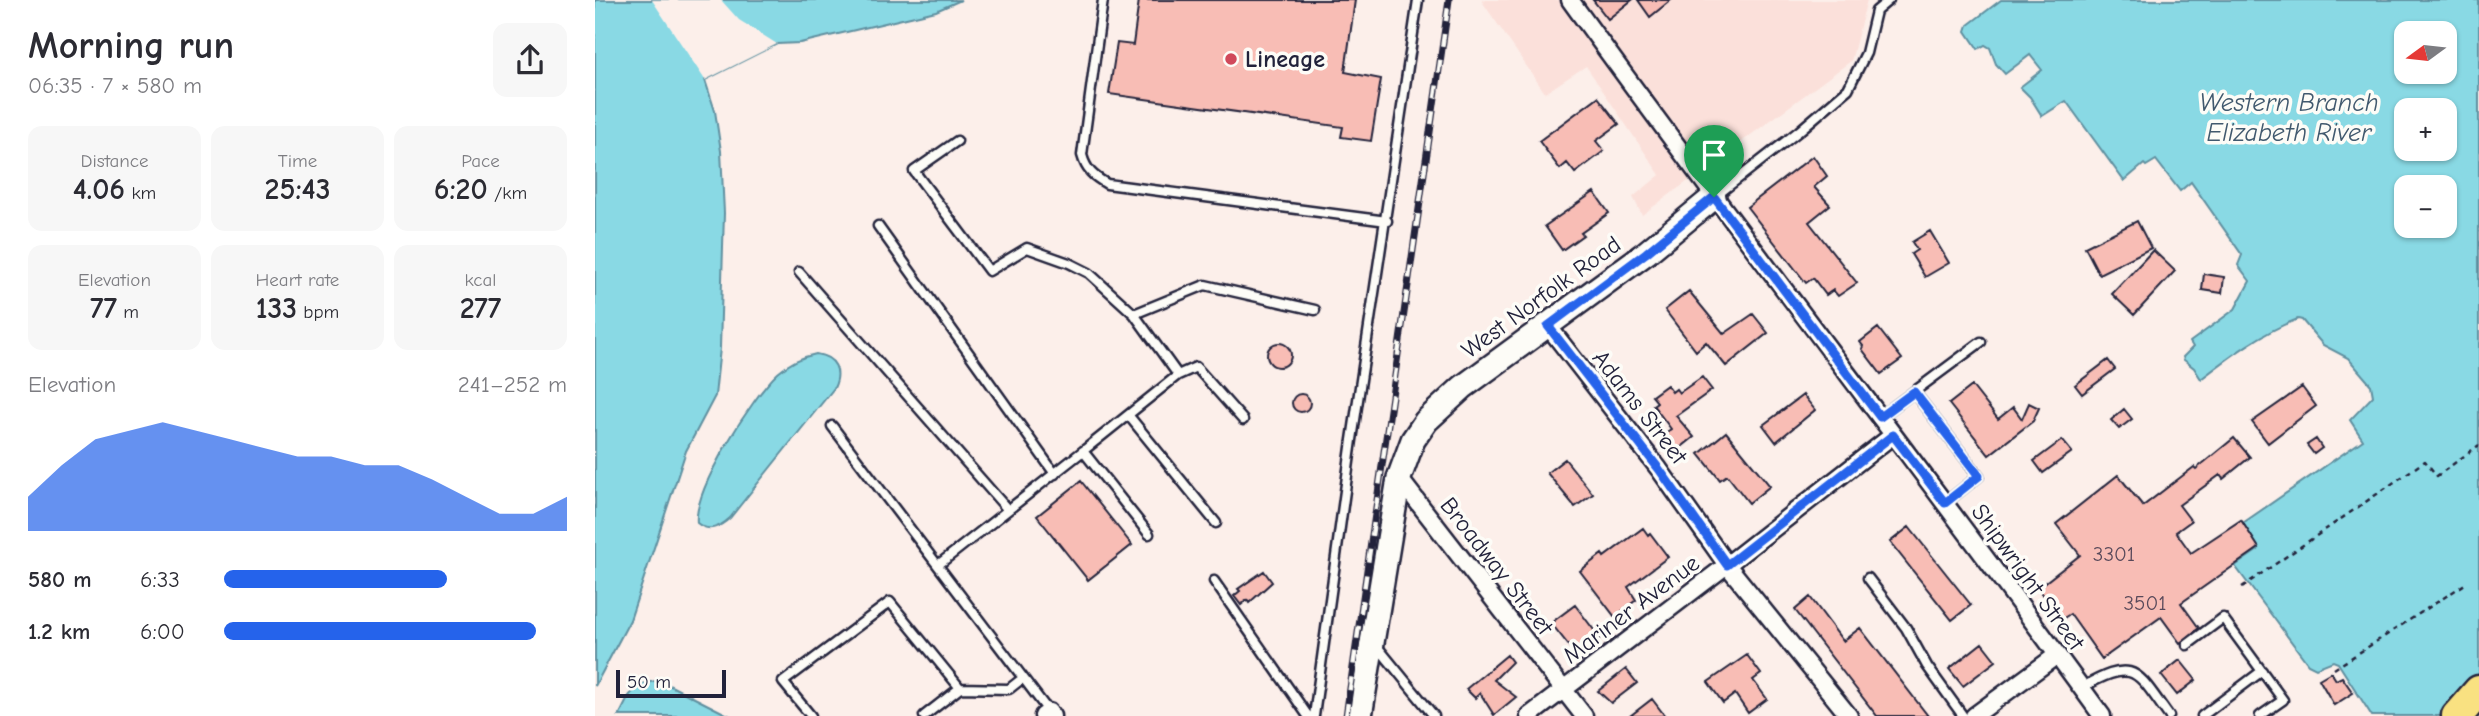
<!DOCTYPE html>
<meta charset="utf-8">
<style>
:root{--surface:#fff;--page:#f7f7f7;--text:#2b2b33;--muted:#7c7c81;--accent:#2563eb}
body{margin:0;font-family:"Comic Neue",sans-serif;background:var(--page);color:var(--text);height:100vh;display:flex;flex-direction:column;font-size:26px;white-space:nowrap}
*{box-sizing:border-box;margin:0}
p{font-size:23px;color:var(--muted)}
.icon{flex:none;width:38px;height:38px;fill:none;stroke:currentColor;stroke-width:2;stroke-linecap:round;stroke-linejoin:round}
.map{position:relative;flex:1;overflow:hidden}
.side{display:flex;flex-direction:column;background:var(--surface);width:595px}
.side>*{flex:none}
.needle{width:46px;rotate:255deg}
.buttons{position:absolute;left:1799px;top:21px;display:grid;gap:14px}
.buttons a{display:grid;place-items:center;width:63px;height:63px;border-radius:14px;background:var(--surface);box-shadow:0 2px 5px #0004;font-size:35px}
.scale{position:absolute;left:21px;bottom:18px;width:110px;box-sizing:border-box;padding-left:7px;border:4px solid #22223b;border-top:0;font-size:19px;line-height:24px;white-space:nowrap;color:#22223b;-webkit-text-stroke:5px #fdfcf7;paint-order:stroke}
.pin{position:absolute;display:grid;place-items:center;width:60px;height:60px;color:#fff;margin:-72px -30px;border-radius:50% 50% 50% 0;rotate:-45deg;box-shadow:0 0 7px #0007}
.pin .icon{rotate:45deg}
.round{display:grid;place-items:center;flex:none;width:74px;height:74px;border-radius:14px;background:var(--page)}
.headline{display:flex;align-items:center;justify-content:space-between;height:119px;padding:0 28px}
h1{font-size:38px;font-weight:700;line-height:52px}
.figures{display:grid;grid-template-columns:repeat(3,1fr);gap:10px;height:119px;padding:7px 28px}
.figures div{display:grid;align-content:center;border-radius:14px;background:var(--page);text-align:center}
.figures b{font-size:30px;font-weight:700}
.figures small{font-size:19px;font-weight:400}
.figures p{font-size:19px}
.chart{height:196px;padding:14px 28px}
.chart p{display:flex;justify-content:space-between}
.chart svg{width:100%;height:126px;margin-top:7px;fill:var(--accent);opacity:.7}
ul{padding:0 28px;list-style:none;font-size:23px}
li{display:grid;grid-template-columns:112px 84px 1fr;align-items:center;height:52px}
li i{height:18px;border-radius:9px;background:var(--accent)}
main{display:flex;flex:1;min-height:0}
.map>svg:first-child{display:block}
</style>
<main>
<section class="side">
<div class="headline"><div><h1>Morning run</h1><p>06:35 · 7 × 580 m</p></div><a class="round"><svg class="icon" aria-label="share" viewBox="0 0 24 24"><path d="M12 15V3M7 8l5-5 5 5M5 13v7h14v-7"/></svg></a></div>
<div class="figures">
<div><p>Distance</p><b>4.06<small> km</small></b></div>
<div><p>Time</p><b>25:43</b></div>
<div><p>Pace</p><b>6:20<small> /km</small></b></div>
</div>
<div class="figures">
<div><p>Elevation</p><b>77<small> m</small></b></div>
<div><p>Heart rate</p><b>133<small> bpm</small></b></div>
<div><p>kcal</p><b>277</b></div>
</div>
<div class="chart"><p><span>Elevation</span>241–252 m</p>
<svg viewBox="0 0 160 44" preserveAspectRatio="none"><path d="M0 44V32L10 21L20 12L30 9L40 6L50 9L60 12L70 15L80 18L90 18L100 21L110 21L120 26L130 32L140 38L150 38L160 32V44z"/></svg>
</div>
<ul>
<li><b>580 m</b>6:33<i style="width:65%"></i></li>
<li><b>1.2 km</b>6:00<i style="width:91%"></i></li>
</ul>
</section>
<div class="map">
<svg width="1884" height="716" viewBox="0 0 1884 716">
<rect width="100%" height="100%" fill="#fcefea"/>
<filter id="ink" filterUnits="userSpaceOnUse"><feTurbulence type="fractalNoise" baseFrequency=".0143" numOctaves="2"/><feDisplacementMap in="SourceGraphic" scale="14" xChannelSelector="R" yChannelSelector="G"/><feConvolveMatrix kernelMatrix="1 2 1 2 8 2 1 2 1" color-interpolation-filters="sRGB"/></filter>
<g filter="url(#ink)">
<path fill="#fbe0da" d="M886,0h386l-16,61 -209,154 -9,-18 27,-22 -74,-109 -41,27z"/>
<path fill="#89d9e4" stroke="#6090a0" stroke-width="2" fill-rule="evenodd" d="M0,0h366l-25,11 -136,32 -23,1 -72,36 10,31 6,40 3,62 -4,135 -5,48 -29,55 -56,169 -35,66z
M1406,0h478v716h-107l-34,-53 -5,-2 -17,7 -8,-4 -73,-98 23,-16 -18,-25 123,-85 -13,-20 23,-24 -2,-11 -23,-27 -25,-13 -21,-25 -4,-1c-37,14 -67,37 -97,60l-7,-11 -10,-8 -1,-3 10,-10 -3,-5 45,-33 15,-28 -12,-16 4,-10 -51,-73 -11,9 -24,-31 -10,6 -2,-2 -20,17 -58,-80 -24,15 -12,-19 -10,-10 22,-17 -12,-15 -25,19 -9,-10 -6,-16 -5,-3 -7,4 -12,-18 2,-6zM1811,33h39v39h-39zM1811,110h39v39h-39zM1811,187h39v39h-39z
M221,354c20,3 26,17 18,34l-104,130c-10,9 -21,15 -33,5 -4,-33 56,-127 81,-150 11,-10 23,-16 38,-19z
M64,680l71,36h-111l10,-20 9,-11z"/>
<path fill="#fcefea" d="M57,0h69l18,20 38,24 -72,36z"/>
<path fill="#f8bdb5" stroke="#22223b" stroke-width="2" d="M544,0h216l-10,72 36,7 -10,62 -30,-4 2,-10 -234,-33 8,-51 16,2z
M998,0h39l-24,19z
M1043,0h33l-21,17z
M1003,97l21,27 -23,17 8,10 -29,22 -8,-10 -7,6 -21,-28z
M1218,156l14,20 -13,11 16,18 -21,17 48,61 -19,13 -5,-6 -7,5 -13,-17 -7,5 -59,-76z
M999,192l15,21 -28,20 2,2 -21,15 -17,-24z
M1542,221l14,27 -52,26 -14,-27z
M1335,231l19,32 -24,14 -14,-23 6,-4 -5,-8z
M1558,250l22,21 -41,44 -22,-21z
M1609,274l20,3 -2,16 -20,-3z
M1094,291l35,43 29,-20 15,19 -42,33 -20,-24 -10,9 -31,-41z
M1283,328l24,31 -21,15 -19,-25 1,-3 -3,-4z
M672 355a12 12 0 1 1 24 0a12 12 0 1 1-24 0Z
M1513,360l7,9 -33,25 -7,-9z
M1107,377l10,13 -36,26 18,21 -20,16 -13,-17 10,-7 -18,-24 4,-3 -5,-6 15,-11 5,7 4,-3 3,4z
M1377,386l26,33 15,-12 9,12 7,-16 10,5 -6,13 -44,34 -40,-51z
M1707,387l14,19 -48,37 -16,-21z
M697 403a9 9 0 1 1 18 0a9 9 0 1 1-18 0Z
M1208,395l12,15 -39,32 -13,-17z
M1529,409l8,10 -13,10 -8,-9z
M1131,432l44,54 -21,17 -22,-28 -7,5 -21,-26z
M1639,438l16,19 -27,22 -3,-4 -41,30 12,16 -15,11 15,21 50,-33 18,28 -78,55 18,25 -19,15 -19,-26 -59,42 -32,-45 -8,5 -24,-31 42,-33 -24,-31 62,-49 25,31 51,-39 2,2z
M1721,439l6,9 -8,6 -7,-9z
M1467,440l10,12 -29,21 -9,-12z
M970,459l28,35 -18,13 -28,-34z
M486,481l51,64 -44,35 -51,-64z
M1314,527l62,78 -19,15 -62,-78z
M1048,528l5,7 2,-2 18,24 -40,30 8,13 -21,17 -35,-46 22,-17 2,3z
M669,571l8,11 -23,21 -2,-3 -6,5 -7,-9 6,-5 -2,-2z
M1215,597l33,44 17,-13 68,88h-51l-82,-106z
M980,605l25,33 -8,6 4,5 -15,12 -30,-38z
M1387,643l14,18 -33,25 -14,-17z
M912,655l5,7 -18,18 22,17 -22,18 -14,-22 -5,5 -9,-9z
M1152,655l14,19 -8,6 14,19 -19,14 -13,-19 -12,9 -15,-21z
M1585,660l16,20 -19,15 -16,-20z
M1031,669l11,14 -26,20 -13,-12z
M1736,672l5,8 6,-3 11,16 -19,12 -15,-26z
M1057,699l13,17h-35z"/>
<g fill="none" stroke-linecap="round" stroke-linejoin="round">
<g stroke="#22223b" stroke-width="13">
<path id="lane" d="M508,0l-21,155c4,15 11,21 25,29l280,37
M362,141l-43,30 75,100 38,-23 42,15 20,10 45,41 44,61 -95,76
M1122,195l82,-64 49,-42 18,-36 10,-42 13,-11
M283,226l177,248
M204,272l209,238
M539,314l71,-29 110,25
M583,375l18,-8 47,53
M1319,392l65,84 -34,27
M534,416l87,107
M1285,417l101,-75
M237,426l217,286
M343,565l145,-114 66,83
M1273,578l38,50 21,38 36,50
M619,581l94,135
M781,645l58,71
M1592,645l36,-27 60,82 -23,16
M1486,688c55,-31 55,-17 88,28
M216,716l-28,-34 107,-80 70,86
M329,716l36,-28 49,1 14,-11
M719,716l38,-276 66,-440
M1607,716l60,-45"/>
</g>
<g stroke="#22223b" stroke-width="21">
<path id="street" d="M975,0c174,241 357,475 532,716
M953,326l111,143 68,96 122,151
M804,478l185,238
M448,716l6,-4 3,4
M934,716l190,-145 174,-136
M1379,716l83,-61"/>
</g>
<g stroke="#22223b" stroke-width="28">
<path id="secondary" d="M765,716l39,-238 14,-38 13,-19 37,-34 183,-134 68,-56"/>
</g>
<g stroke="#22223b" stroke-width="35">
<path id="highway" d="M1862,716l22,-25"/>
</g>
<path stroke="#22223b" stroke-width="2.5" stroke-dasharray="5 5" stroke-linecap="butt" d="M1647,587l183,-126 12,15 42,-31
M1739,669l131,-85"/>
<use href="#lane" stroke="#fdfcf7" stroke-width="8"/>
<use href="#street" stroke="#fdfcf7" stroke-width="16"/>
<use href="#secondary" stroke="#fdfcf7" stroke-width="23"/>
<use href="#highway" stroke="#f9e181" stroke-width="30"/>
<g stroke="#22223b" stroke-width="7">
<path id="rail" d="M751,716l103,-716"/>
</g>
<use href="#rail" stroke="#fdfcf7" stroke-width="4.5" stroke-dasharray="13" stroke-linecap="butt"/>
</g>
</g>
<g fill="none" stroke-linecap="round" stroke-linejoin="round" filter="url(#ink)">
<g stroke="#fff" stroke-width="14">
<path id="route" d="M1119,197l166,220 34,-25 65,84 -34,27 -52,-68 -166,130 -68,-96 -111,-143 98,-73z"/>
</g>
<use href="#route" stroke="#2563eb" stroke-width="9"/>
</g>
<circle fill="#d1495b" stroke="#fdfcf7" stroke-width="2.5" cx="636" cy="59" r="7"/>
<g text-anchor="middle" stroke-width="7" stroke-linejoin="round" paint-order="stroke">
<g font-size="21" fill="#58495a">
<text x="1519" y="561">3301</text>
<text x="1550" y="610">3501</text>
</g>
<g font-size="24" font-weight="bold" fill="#22223b" stroke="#fdfcf7" text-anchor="start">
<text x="650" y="67">Lineage</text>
</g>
<g font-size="24" fill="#22223b" stroke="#fdfcf7">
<text transform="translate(946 297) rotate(-36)" y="8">West Norfolk Road</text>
<text transform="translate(1045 407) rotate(52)" y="8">Adams Street</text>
<text transform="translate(902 566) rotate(52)" y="8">Broadway Street</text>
<text transform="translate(1433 577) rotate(54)" y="8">Shipwright Street</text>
<text transform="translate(1036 609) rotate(-37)" y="8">Mariner Avenue</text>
</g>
<g font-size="26" font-style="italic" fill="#41596e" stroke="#fdfcf7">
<text x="1694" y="111">Western Branch<tspan x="1694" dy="30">Elizabeth River</tspan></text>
</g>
</g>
</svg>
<div class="buttons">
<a><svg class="needle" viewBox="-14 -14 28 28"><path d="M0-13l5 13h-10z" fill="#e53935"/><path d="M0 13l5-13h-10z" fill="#7c7c81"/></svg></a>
<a>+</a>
<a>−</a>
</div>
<div class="scale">50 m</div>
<div class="pin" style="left:1119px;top:197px;background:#1e9e55"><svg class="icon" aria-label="arrive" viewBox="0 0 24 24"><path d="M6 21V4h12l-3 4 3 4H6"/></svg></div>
</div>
</main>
